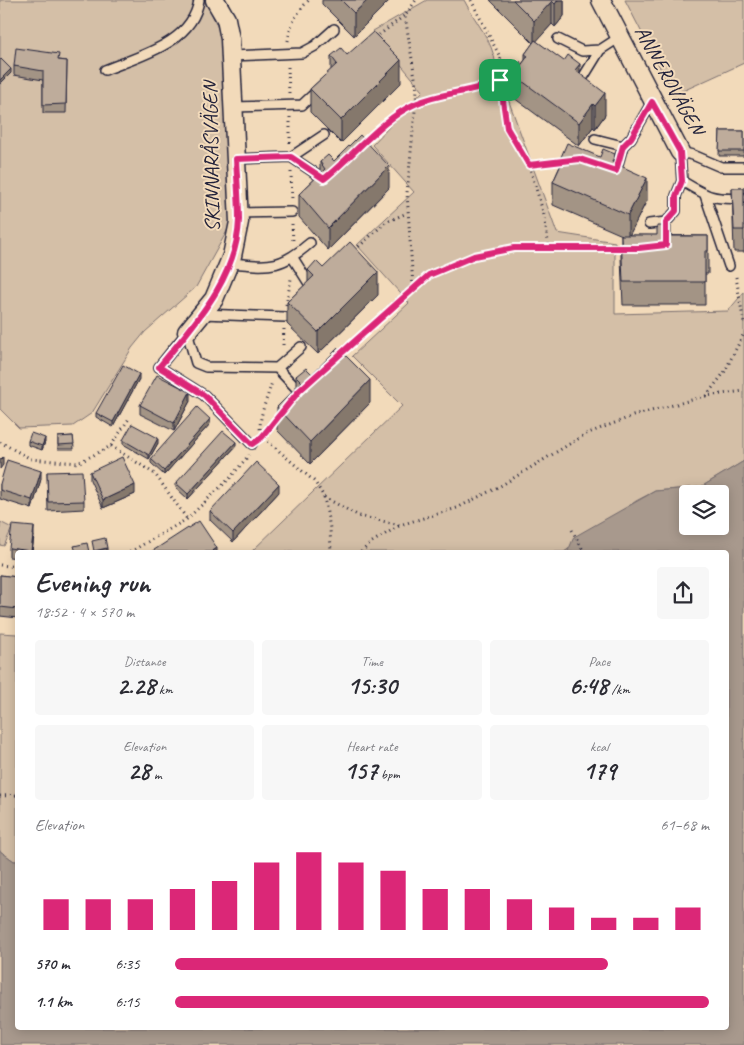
<!DOCTYPE html>
<meta charset="utf-8">
<style>
:root{--surface:#fff;--page:#f7f7f7;--text:#2b2b33;--muted:#7c7c81;--accent:#db2777}
body{margin:0;font-family:Caveat,sans-serif;background:var(--page);color:var(--text);height:100vh;display:flex;flex-direction:column;font-size:19px;white-space:nowrap}
*{box-sizing:border-box;margin:0}
p{font-size:16px;color:var(--muted)}
.icon{flex:none;width:28px;height:28px;fill:none;stroke:currentColor;stroke-width:2;stroke-linecap:round;stroke-linejoin:round}
.map{position:relative;flex:1;overflow:hidden}
.panel{position:absolute;left:15px;top:550px;width:714px;height:480px;display:flex;flex-direction:column;background:var(--surface);border-radius:5px;box-shadow:0 2px 12px #0003}
.panel>*{flex:none}
.buttons{position:absolute;left:679px;top:485px;display:grid;gap:10px}
.buttons a{display:grid;place-items:center;width:50px;height:50px;border-radius:5px;background:var(--surface);box-shadow:0 2px 12px #0003;font-size:25px}
.pin{position:absolute;display:grid;place-items:center;width:42px;height:42px;color:#fff;margin:-21px;border-radius:10px;box-shadow:0 2px 8px #0006}
.round{display:grid;place-items:center;flex:none;width:52px;height:52px;border-radius:5px;background:var(--page)}
.overview{display:flex;align-items:center;justify-content:space-between;height:85px;padding:0 20px}
h1{font-size:28px;font-weight:700;line-height:38px}
.metrics{display:grid;grid-template-columns:repeat(3,1fr);gap:8px;height:85px;padding:5px 20px}
.metrics div{display:grid;align-content:center;border-radius:5px;background:var(--page);text-align:center}
.metrics b{font-size:25px;font-weight:700}
.metrics small{font-size:14px;font-weight:400}
.metrics p{font-size:14px}
.chart{height:140px;padding:10px 20px}
.chart p{display:flex;justify-content:space-between}
.chart svg{width:100%;height:90px;margin-top:5px;stroke:var(--accent);stroke-width:6}
ul{padding:0 20px;list-style:none;font-size:16px}
li{display:grid;grid-template-columns:80px 60px 1fr;align-items:center;height:38px}
li i{height:12px;border-radius:6px;background:var(--accent)}
.map>svg:first-child{display:block}
</style>
<div class="map">
<svg width="744" height="1045" viewBox="0 0 744 1045">
<rect width="100%" height="100%" fill="#f2daba"/>
<filter id="ink" filterUnits="userSpaceOnUse"><feTurbulence type="fractalNoise" baseFrequency=".02" numOctaves="2"/><feDisplacementMap in="SourceGraphic" scale="10" xChannelSelector="R" yChannelSelector="G"/><feConvolveMatrix kernelMatrix="1 2 1 2 8 2 1 2 1" color-interpolation-filters="sRGB"/></filter>
<g filter="url(#ink)">
<path fill="#d4bfa7" stroke="#7b7071" d="M0,0h206l14,33 5,49 7,140 -36,65 -51,45 -13,16 -40,65 -19,13 -54,2 -19,-19z
M427,0h37c11,22 29,40 32,66l61,167 58,9v72l113,-3 16,-19v169l-43,26 -46,4 -19,10 -72,51h-313l151,-146 -50,-50 57,-53 -52,-58 57,-53 -42,-47 51,-54 -50,-60z
M625,0h119v63l-70,32z
M0,522l12,6 -8,18 -4,-1z
M0,633l17,1v227h-3l-14,-10z"/>
<path fill="#a8998d" stroke="#72696c" fill-rule="evenodd" d="M744,461v584h-744v-194l14,10h3l1,167h708v-476h-162l4,-1 6,-14 81,-46 46,-4zM688,494h32v32h-32z"/>
<g fill="none" stroke-linecap="round" stroke-linejoin="round">
<g stroke="#22223b" stroke-width="12">
<path id="lane" d="M558,39l24,12 18,-1
M231,56l71,-3 13,-7 19,-17
M105,70c34,-14 88,-27 94,-70
M584,76l16,-26 20,-13
M233,107l69,-2 17,-16
M595,139l28,7 8,-8 21,-36
M291,157l33,-22
M236,159l55,-2 33,22
M616,171l7,-25
M682,181c26,16 31,19 62,17
M705,195l24,71
M238,213l54,-1
M649,224l17,-2 10,-11v-15l6,-15 -2,-29 13,3 28,12h23
M293,258l17,27
M229,263c39,3 50,7 81,-20
M202,314l83,3
M187,332l-28,35 45,28 48,49
M187,332l9,31 10,4 71,1 24,-21
M277,368l22,23"/>
</g>
<g stroke="#22223b" stroke-width="21">
<path id="street" d="M601,0l79,152
M187,332l27,-33 18,-43 7,-34 -9,-183 -4,-20 -11,-19"/>
</g>
<path stroke="#22223b" stroke-width="3" stroke-dasharray="1 4" stroke-linecap="butt" d="M471,0l30,59 -2,21 8,48 22,37 15,50 5,33
M375,38l29,-22
M288,41c2,-17 9,-29 21,-41
M288,67l1,26
M290,117v26
M365,143l33,-30 18,-10 67,-15 16,-8 15,-16 14,-3
M529,165l34,-4
M291,172l1,29
M292,224l1,17
M355,250l31,-28 21,-9
M736,277l8,47
M413,287l-6,-94 10,-103 -12,-74 11,-16
M286,305l5,-26
M283,345l1,-16
M340,355c28,-26 57,-60 89,-80 57,-36 130,-27 194,-27
M706,396l18,-23 20,-40
M261,434c-4,-15 7,-37 11,-52
M262,437l17,-19
M264,438l51,44 9,15 35,19 41,9 57,-17 45,-23 84,-51 47,-18 73,-20 38,-5
M0,442l31,17 47,4 33,-17 19,-29
M111,446l44,28 32,45
M324,497l6,31 1,24
M572,530l12,22
M130,552l57,-33 43,-41 19,-23
M361,552l11,-10 27,-16
M0,565l18,2
M0,796l18,-1"/>
<use href="#lane" stroke="#f2daba" stroke-width="9"/>
<use href="#street" stroke="#f2daba" stroke-width="18"/>
</g>
<path fill="#a39485" stroke="#22223b" d="M322,0h68l-36,36 -32,-32z
M490,0h74v16l-9,11 -3,-3 -16,17 44,33 25,41 -10,14 -2,-2 -14,19 -65,-48v-23l11,-15v-6l8,-11z
M331,56l70,27 -60,60 -31,-31v-23l21,-19z
M59,60l8,1 -1,52h-23v-33l-29,-5v-9z
M720,131h24v25h-25z
M561,157l54,7 32,36 -18,35 79,1v38h-3v31h-82l-2,-47v-23h1l-69,-30v-23l8,-18z
M334,161l55,27 -61,62 -29,-33v-23l21,-20v-12z
M732,188h12v64h-10z
M323,268l55,27 -60,59 -31,-30v-22l21,-20v-12z
M312,374l58,29 -60,61 -33,-34v-23l19,-19v-12z
M139,379l-26,48 -17,-10v-4z
M190,401l-16,30 -34,-17v-9z
M210,424l-46,51 -13,-12v-4z
M73,436l1,13h-16v-12z
M123,440l35,3 -9,16 -26,-15z
M28,441l17,1 -3,8 -14,-5z
M236,446l-48,53 -12,-11v-5z
M47,472l37,29v8l-36,2z
M90,472l45,22 -32,14 -13,-28z
M41,479l-9,30 -32,-10v-15z
M279,492l-46,50 -23,-22v-9z
M34,536l-2,16h-14v6l-9,-1v-9z
M0,575l18,2v41l-18,-2z"/>
<path fill="#85786c" stroke="#22223b" d="M368,0h22l-36,36v-23z
M558,0h6v16l-9,11v-23z
M552,1v23l-18,20v-23z
M401,60v23l-60,60v-23z
M580,64v23l-5,-17z
M11,69v4l-11,11v-4z
M605,93v22l-10,14v-23z
M593,104v23l-14,19v-23z
M615,154v23l-3,-15z
M389,166v22l-61,62v-22z
M647,178v22l-19,38v-23z
M378,272v23l-60,59v-22z
M139,374v5l-26,48v-5z
M370,380v23l-60,61v-22z
M190,392v9l-16,30v-8z
M210,419v5l-46,51v-4z
M45,438v4l-3,8v-4z
M158,438v5l-9,16v-4z
M236,442v4l-48,53v-5z
M3,457v8l-3,4v-9z
M41,471v8l-9,30v-9z
M279,484v8l-46,50v-9z
M135,485v9l-32,14v-8z
M34,527v9l-2,16h-1z
M107,548v4h-13v-1z
M217,548v4h-6z"/>
<path fill="#beac9b" stroke="#22223b" d="M341,0h27l-14,13z
M513,0h45l-3,4 -3,-3 -18,20z
M373,32l28,28 -60,60 -31,-31 27,-25 -6,-8 10,-8 6,7z
M535,40l29,21 4,-6 12,9 -5,6 30,23 -10,13 -2,-2 -14,19 -65,-48 14,-19 -3,-2z
M16,48l43,6 -1,6 9,1 -1,43 -23,1v-34l-29,-5z
M1,59l10,10 -11,11v-20z
M720,131h24v20h-25z
M360,135l29,31 -61,62 -29,-34 26,-25 -5,-7 8,-7 6,6z
M567,143l33,14 3,-8 12,5 -3,8 35,16 -19,37 -75,-33 11,-24 -3,-1z
M732,188h12v42h-10z
M657,226h14v10h37v15h-3v31h-82l-2,-47h36z
M350,242l28,30 -60,60 -31,-30 27,-26 -6,-6 8,-9 7,7z
M338,348l32,32 -60,62 -33,-35 25,-25 -6,-6 10,-8 6,6z
M123,365l16,9 -26,48 -17,-9z
M157,375l33,17 -16,31 -34,-18z
M197,407l13,12 -46,52 -13,-12z
M132,424l26,14 -9,17 -26,-15z
M223,431l13,11 -48,52 -12,-11z
M31,433l14,5 -3,8 -14,-5z
M73,436l1,8 -16,1v-8z
M122,457l13,28 -32,15 -13,-28z
M7,460l34,11 -9,29 -32,-10v-6z
M256,462l23,22 -46,49 -23,-22z
M82,471l2,30 -36,1 -1,-30z
M199,521l18,27 -6,4h-60z
M12,525l22,2 -3,24 -22,-3z
M105,538l2,10 -13,3 -2,-10z
M87,543l2,9h-13l-2,-6z
M0,575l18,2v32l-18,-2z"/>
</g>
<g fill="none" stroke-linecap="round" stroke-linejoin="round" filter="url(#ink)">
<g stroke="#fff" stroke-width="10">
<path id="route" d="M500,80l7,48 22,37 51,-6 36,12 7,-25 8,-8 21,-36 28,50 2,29 -6,15v15l-10,11v23l-27,3h-125l-40,8 -45,19 -130,116 -37,46 -10,7 -48,-49 -45,-28c35,-43 78,-88 80,-147 0,-20 -2,-41 -3,-61l55,-2 33,22c28,-22 59,-61 91,-75 27,-12 58,-11 85,-24z"/>
</g>
<use href="#route" stroke="#db2777" stroke-width="6"/>
</g>
<g text-anchor="middle" stroke-width="4" stroke-linejoin="round" paint-order="stroke">
<g font-size="21" fill="#22223b" stroke="#f2daba">
<text transform="translate(670 80) rotate(61)" y="7">ANNEROVÄGEN</text>
<text transform="translate(211 157) rotate(-91)" y="7">SKINNARÅSVÄGEN</text>
</g>
</g>
</svg>
<div class="buttons">
<a><svg class="icon" aria-label="layers" viewBox="0 0 24 24"><path d="M12 4l9 5-9 5-9-5zM3 14l9 5 9-5"/></svg></a>
</div>
<div class="pin" style="left:500px;top:80px;background:#1e9e55"><svg class="icon" aria-label="arrive" viewBox="0 0 24 24"><path d="M6 21V4h12l-3 4 3 4H6"/></svg></div>
<section class="panel">
<div class="overview"><div><h1>Evening run</h1><p>18:52 · 4 × 570 m</p></div><a class="round"><svg class="icon" aria-label="share" viewBox="0 0 24 24"><path d="M12 15V3M7 8l5-5 5 5M5 13v7h14v-7"/></svg></a></div>
<div class="metrics">
<div><p>Distance</p><b>2.28<small> km</small></b></div>
<div><p>Time</p><b>15:30</b></div>
<div><p>Pace</p><b>6:48<small> /km</small></b></div>
</div>
<div class="metrics">
<div><p>Elevation</p><b>28<small> m</small></b></div>
<div><p>Heart rate</p><b>157<small> bpm</small></b></div>
<div><p>kcal</p><b>179</b></div>
</div>
<div class="chart"><p><span>Elevation</span>61–68 m</p>
<svg viewBox="0 0 160 44" preserveAspectRatio="none"><path d="M5 44V29M15 44V29M25 44V29M35 44V24M45 44V20M55 44V11M65 44V6M75 44V11M85 44V15M95 44V24M105 44V24M115 44V29M125 44V33M135 44V38M145 44V38M155 44V33"/></svg>
</div>
<ul>
<li><b>570 m</b>6:35<i style="width:81%"></i></li>
<li><b>1.1 km</b>6:15<i style="width:100%"></i></li>
</ul>
</section>
</div>
